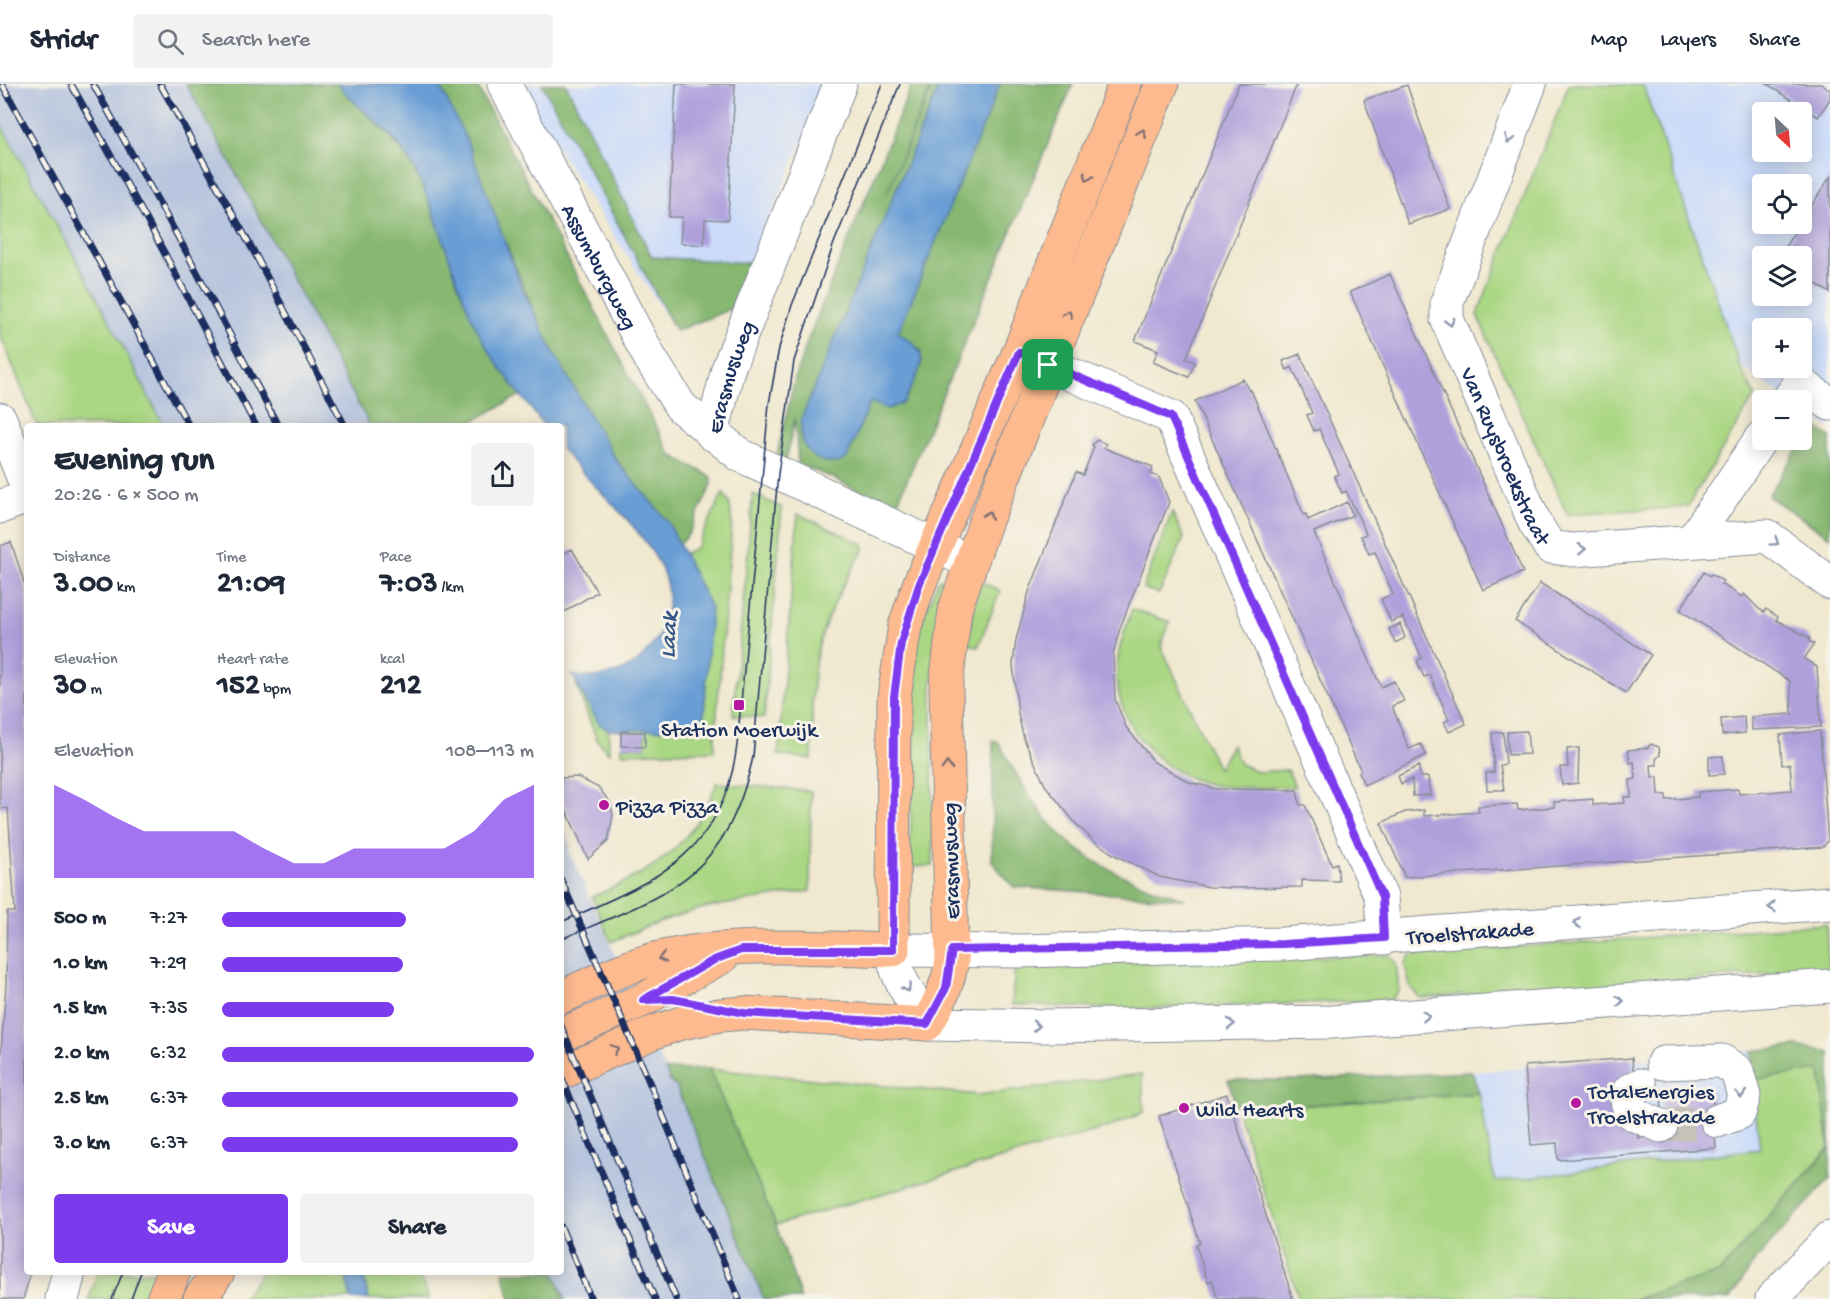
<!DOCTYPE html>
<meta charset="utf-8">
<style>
:root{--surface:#fff;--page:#f2f2f3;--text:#1f2937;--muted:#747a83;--line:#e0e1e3;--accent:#7c3aed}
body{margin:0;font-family:"Gochi Hand",sans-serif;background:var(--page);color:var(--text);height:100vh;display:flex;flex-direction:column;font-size:22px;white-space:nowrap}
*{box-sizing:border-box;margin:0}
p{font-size:20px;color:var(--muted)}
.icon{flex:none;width:33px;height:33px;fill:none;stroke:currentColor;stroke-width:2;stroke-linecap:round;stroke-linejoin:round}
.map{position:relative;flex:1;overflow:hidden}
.side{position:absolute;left:24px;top:339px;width:540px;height:852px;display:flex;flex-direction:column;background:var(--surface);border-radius:6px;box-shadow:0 3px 15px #0003}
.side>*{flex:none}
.needle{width:39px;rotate:154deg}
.controls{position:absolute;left:1752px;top:18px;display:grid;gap:12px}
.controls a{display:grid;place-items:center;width:60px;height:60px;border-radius:6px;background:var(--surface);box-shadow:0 3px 15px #0003;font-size:30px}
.pin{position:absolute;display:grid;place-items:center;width:51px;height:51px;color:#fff;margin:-26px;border-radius:12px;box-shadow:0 3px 9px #0006}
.round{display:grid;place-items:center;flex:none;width:63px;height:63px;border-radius:6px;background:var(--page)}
.headline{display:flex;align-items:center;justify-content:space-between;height:102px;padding:0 30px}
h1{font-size:33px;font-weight:700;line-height:45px}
.figures{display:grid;grid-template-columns:repeat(3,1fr);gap:9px;height:102px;padding:6px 30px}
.figures div{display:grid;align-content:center}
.figures b{font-size:30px;font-weight:700}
.figures small{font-size:16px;font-weight:400}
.figures p{font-size:16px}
.chart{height:168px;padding:12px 30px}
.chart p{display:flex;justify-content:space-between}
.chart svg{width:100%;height:108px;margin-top:6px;fill:var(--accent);opacity:.7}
.cta{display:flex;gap:12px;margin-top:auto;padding:12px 30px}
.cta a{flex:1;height:69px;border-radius:6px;background:var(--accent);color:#fff;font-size:24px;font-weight:700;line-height:69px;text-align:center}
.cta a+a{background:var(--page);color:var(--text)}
ul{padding:0 30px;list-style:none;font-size:20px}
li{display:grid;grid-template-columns:96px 72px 1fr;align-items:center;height:45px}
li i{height:15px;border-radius:8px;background:var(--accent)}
header{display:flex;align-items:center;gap:36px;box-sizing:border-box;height:84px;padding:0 30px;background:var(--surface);border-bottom:2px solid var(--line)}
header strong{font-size:28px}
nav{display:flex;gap:33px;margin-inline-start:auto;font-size:21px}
.search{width:420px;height:54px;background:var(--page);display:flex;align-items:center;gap:15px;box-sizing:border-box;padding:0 21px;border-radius:6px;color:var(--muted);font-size:22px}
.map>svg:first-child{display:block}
</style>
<header>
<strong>Stridr</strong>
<div class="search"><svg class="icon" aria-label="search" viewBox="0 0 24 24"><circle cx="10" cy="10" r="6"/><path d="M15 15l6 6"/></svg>Search here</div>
<nav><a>Map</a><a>Layers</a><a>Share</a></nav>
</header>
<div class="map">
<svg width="1830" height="1215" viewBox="0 0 1830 1215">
<rect width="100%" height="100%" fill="#f7f3e8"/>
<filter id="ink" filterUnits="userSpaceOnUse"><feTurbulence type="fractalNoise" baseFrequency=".0167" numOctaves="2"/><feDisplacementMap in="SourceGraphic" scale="12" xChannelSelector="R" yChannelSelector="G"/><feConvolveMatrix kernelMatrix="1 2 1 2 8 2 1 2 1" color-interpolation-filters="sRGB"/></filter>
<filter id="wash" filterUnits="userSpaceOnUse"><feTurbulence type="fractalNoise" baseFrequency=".008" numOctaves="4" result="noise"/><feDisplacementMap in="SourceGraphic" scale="24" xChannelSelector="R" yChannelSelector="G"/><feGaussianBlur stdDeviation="1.35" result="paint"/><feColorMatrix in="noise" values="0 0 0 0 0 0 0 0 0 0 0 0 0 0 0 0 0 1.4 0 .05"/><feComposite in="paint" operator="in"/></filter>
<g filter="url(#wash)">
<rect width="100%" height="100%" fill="#f0e8cf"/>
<path fill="#cbdbf9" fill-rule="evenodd" d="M516,0h311l-96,225 -55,22z
M1641,0h189v344l-90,-62zM1762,28h40v40h-40zM1762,100h40v40h-40zM1762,172h40v40h-40zM1762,244h40v40h-40z
M1752,967l8,98 -265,33 -16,-89 -7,-21z"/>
<path fill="#b7c5de" d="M0,0h186l43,76 141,266h-206l-67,-129 -97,-174z
M561,742l10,21 -3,1 97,222 7,14 4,2 88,213h-199l-11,-27h7z"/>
<path fill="#aad783" stroke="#628370" stroke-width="1.5" d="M1569,0l74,1 97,281 15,30 -68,111 -120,7 -90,-199z
M0,39l97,174 67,129h-127l-37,-92z
M723,409l7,12 2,19 -18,227 -92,2 -1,-7 24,1v-14l-24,-1v-2l82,-2 8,-120 -28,-54 13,-6z
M753,410l29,14 -18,210 -31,-3z
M1172,428l12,26 -25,56 -16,-6z
M798,430l65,30 1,5c-19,32 -39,67 -47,104 -7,34 -4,71 -5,106l-34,-4z
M942,495l3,6 -10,49 -3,54 1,178 -23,1 3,-180 6,-58 19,-49z
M980,497l20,10 -22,56 -11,-4z
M1132,525l38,13 -9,24 57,123 14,-24 8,19 19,8 29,-2 7,17c-26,0 -57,3 -82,-2 -50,-11 -91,-52 -96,-104 -2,-25 7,-49 15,-72z
M575,597l24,43 10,6v23l-12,-13z
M717,699l94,8 -1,100 -107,17 -42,13 -50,21 -19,-45c62,-26 99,-49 125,-114z
M1826,840l2,46 -408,28 -10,-11 -5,-23 5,-9z
M1388,871l8,7 3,28 -8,10 -261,9 -118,-4 3,-40z
M709,985l270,26 163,-21 2,38 -29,13 -339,100z
M1820,986l9,78 -110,125 -84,26h-336l-62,-189 242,-17 16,89 265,-33 -8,-69z
M98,1188h61l-12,27h-58z
M262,1188h83l6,27h-109z
M362,1188h56l11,27h-60z"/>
<path fill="#87b871" stroke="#517468" stroke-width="1.5" d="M186,0h152c30,35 59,50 80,93 18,34 27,71 40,107 15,41 35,77 63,111l-57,31h-94l-141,-266z
M439,0h37l195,371 41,22v7l-24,51 -9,9c-16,-33 -41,-53 -62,-83 -24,-32 -43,-71 -62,-106 -45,-88 -72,-182 -116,-271z
M542,0h24l86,173 97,6 -18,46 -55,22z
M912,0h20l-45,109 46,-109h7l-139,336v17l6,13 40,8 23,-56h34l18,-41 -2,-11 -22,-17 102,-249h73l-178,425 -62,-31 -35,-14 -3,-45 -9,41 -9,-6 19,-80 13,-37z
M1812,341l18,12v100l-62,-41z
M993,657h5c52,99 80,123 187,158l-171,-12 -22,-25z
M1796,962l34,6v126l-76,84 -24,37h-95l84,-26 110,-124 -9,-79 -68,10v-29z
M709,985l67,156 25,74h-37l-88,-213 -4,-2 -7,-14z
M1472,988l7,21 -242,17 -9,-30h71z
M503,1188h51l11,27h-54z"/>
<path fill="#699ed5" stroke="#42669a" stroke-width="1.5" d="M338,0h101l28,57 56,149 33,67 59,102 53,63 43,86 -8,121 -94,1 -10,-6 -27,-49c24,6 55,-1 72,-20 74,-80 -39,-148 -83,-207v-22h-17c-24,-33 -51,-63 -69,-101 -26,-55 -36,-116 -68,-169 -18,-29 -48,-45 -69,-72z
M940,0h60l-102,249c39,22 21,35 6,69l-16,7 -18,-7 -23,56c-11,10 -34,3 -41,-10 -5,-9 -5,-18 -5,-28z
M345,1188h17l7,27h-18z"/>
<g id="blocks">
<path fill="#afa0dc" d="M676,0h59l-7,136 -23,-1 -1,26 -24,-2 2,-26h-13z
M1239,0h58l-111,275 9,3 -6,15 -36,-15 5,-12 -23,-9z
M1767,0h54l9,6v9l-12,18z
M1407,1l43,124 -42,15 -44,-124z
M1830,93v116l-28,-18v-19h-23z
M1390,190l133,298 -40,18 -133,-298z
M1300,270l166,370 -17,8 -5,-10 5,-2 -19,-45 -6,2 -7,-16 5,-3 -19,-41 -12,5 -10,-23 12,-5 -18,-42 -6,2 -8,-18 5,-2 -1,-3 -19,-40 -4,2 -8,-17 5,-2 -20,-45 -5,2 -7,-16 5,-2 -20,-46 -5,3 -4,-9z
M1243,295l6,12 2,-1 53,125 2,-1 2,6 39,-18 6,13 -39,17 67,155 13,-6 10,20 -12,5 17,43 12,-5 5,11 -62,30 -5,-13 2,-1 -166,-370z
M1097,356l9,4 -2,4 49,19 -2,7 8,3 10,25 -49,126 -7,27 2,44 11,28 28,35 35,20 28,7 80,1 3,15h5l27,60 5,-2 2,18 -37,-1v7l-68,1 -25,-1 -49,-10 -45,-22 -21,-14 -18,-17 -31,-39 -21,-46 -6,-25 -5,-49 3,-25 13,-48 47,-120 7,3 11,-28 -2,-2z
M11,458l16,49v681h4l-8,27h-23v-236l6,-77 1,-74h8l-7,-104 -8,1v-263z
M572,465l25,43 -36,22v-59z
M1704,488l6,4 1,-2 12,7 -2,3 21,13 2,-3 15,15 5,3 2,-3 12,8 -2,3 34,18 -1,3 5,3 -10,15 13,8 4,60 -69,3 -1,-13 41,-3 -2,-33 -110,-71z
M1540,499l111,72 -25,38 -111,-72z
M1400,540l5,14 -10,5 -6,-14z
M1744,633l1,16 -23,2 -1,-16z
M1527,647l2,23 -21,1 -1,-23z
M1820,647l8,110 -5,6 -418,30 -24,-54 24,-11 19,-2v6l55,-4 -1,-6 39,-2 1,6 36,-3v-5l39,-3v6l32,-2 -1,-6h7l-1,-17 6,-1 -2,-17 -4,1 -2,-13 19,-2 4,-4 8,3 1,8 -4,4 1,6h-6l1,13 6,-1 1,18h7v5l32,-3v-5l40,-3 1,5 53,-4 -2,-26 -8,1 -2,-30z
M621,648h24v15l-24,-1z
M1503,648l3,32 -6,1 4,25h-17l-1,-17 8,-1 -2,-39z
M1579,664l-1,35 -16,2 -2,-18h8l-1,-18z
M1723,672l1,18 -15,1v-18z
M1419,682l1,11h8l2,18 -17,1 -1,-17 -11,5 -3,-8z
M577,693l22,11 11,14 3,13 -5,26 -20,18 -27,-61v-20z
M1632,974l6,80 26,-2 -3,-40 51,-5 4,57 -158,12 -1,-17 -26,2 -6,-79z
M1227,1010l12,37 54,168h-75l-6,-19 -4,2 -6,-18 -6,-19 4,-2 -41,-127z"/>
</g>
</g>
<g filter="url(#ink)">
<use href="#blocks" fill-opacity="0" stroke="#868c96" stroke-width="1.5"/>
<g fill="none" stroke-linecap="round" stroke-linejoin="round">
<path stroke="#c5c3b8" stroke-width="33" stroke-dasharray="33 16" stroke-linecap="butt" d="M1661,1042l56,-5"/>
<g stroke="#868c96" stroke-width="35">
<g id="minor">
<path id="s1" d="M504,0l146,274 31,49 59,48 230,107"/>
<path id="s2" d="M1530,0l-83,218v17l88,204 15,24 23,3 194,-14 63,47"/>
<path d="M1023,270l148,63 210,480 3,41"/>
<path d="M1788,316l12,-17 30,21"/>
<path d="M0,335l27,68"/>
<path id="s3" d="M712,350l16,-65 112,-285"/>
<path d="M0,423l27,-10"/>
<path d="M1692,457l70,-104"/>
<path d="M1830,819l-547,41 -262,7 -128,-1c0,25 22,53 34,74l121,2 283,-4 499,-36"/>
<path d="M1663,979l59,-2 15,10 7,25 -5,17 -22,8"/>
<path d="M1640,1001l-11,6 -2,10 4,12 30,13"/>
<path d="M62,1215l7,-27"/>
<path d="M1772,1215l58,-61"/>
</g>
</g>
<g stroke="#868c96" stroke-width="35">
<path id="major" d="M561,913c32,-14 64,-31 98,-39 70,-17 161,-10 234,-8l1,-253 11,-71 14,-41 100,-233 106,-268
M561,951l82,-35 79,-43
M561,989l91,-40 29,-10 39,-8 24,-2 183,11c12,-20 21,-39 25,-63l-6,-275 9,-77 30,-86 177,-439
M163,1215l11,-27
M200,1215l18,-27"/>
</g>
<use href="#minor" stroke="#fff" stroke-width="33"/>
<use href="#major" stroke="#fcba8e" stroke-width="33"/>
<path stroke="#1b2f5e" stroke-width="1.5" d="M561,838c91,-40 162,-65 176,-177l32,-341 10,-56 13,-43 90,-221
M561,855c106,-45 164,-58 192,-182l25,-283 16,-113 40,-118 66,-159
M112,1215l11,-27
M131,1215l10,-27"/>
<g stroke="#1b2f5e" stroke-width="7">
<path id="rail" d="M2,0l187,342
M71,0l79,142 106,200
M93,0l95,171 90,171
M160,0l94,168 91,174
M561,796l84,192 94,227
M561,942l115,273
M561,992l94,223
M561,1143l30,72"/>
</g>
<use href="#rail" stroke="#f7f3e8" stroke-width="4.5" stroke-dasharray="14" stroke-linecap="butt"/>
</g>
<defs><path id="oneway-chevron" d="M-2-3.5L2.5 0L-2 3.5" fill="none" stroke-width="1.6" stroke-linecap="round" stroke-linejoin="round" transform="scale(1.5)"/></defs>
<g stroke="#806e74">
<use href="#oneway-chevron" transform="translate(1142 49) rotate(-68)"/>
<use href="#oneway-chevron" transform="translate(1088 93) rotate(112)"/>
<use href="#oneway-chevron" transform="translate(1068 230) rotate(-68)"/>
<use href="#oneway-chevron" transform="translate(988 431) rotate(-68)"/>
<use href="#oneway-chevron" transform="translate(947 682) rotate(-90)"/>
<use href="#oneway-chevron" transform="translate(662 874) rotate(167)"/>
<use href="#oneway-chevron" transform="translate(615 965) rotate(-24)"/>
</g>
<g stroke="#8d97ae">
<use href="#oneway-chevron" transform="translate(1509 55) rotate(111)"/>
<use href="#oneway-chevron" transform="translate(1450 238) rotate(75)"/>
<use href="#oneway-chevron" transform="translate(1775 458) rotate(35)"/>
<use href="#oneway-chevron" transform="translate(1582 465) rotate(-3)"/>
<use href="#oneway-chevron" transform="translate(1772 823) rotate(176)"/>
<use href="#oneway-chevron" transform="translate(1577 839) rotate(176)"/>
<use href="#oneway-chevron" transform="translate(907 904) rotate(61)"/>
<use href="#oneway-chevron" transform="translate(1620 917) rotate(-4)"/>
<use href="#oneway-chevron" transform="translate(1426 932) rotate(-4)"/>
<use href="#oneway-chevron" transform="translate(1231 940) rotate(-1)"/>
<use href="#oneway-chevron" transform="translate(1036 942)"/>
<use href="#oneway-chevron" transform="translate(1741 1010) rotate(86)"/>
</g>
</g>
<g fill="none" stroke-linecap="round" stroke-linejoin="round" filter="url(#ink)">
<g stroke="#fff" stroke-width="12">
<path id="route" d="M1019,268l152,65 211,480 2,41 -101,6 -331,6 -6,38 -19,36 -183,-11 -71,-14 -30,1 71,-40 27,-10h152l1,-253 7,-54 18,-58z"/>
</g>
<use href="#route" stroke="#7c3aed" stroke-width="8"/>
</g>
<g fill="#b5179e" stroke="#f7f3e8" stroke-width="2">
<rect x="733" y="615" width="12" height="12" rx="3"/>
<circle cx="604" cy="721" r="6"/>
<circle cx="1576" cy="1019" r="6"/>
<circle cx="1184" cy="1024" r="6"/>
</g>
<g text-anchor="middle" stroke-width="6" stroke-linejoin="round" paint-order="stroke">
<g font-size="22" fill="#1b2f5e" stroke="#f7f3e8">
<text dy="8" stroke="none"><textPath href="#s1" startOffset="206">Assumburgweg</textPath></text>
<text dy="8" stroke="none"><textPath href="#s3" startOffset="60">Erasmusweg</textPath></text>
<text dy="8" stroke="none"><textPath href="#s2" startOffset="399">Van Ruysbroekstraat</textPath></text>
<text transform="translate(949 777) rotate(-92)" y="8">Erasmusweg</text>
<text transform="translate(1470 847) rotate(-4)" y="8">Troelstrakade</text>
</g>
<g font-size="22" fill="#1b2f5e" stroke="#f7f3e8" text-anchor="start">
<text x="739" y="652" text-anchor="middle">Station Moerwijk</text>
<text x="616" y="729">Pizza Pizza</text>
<text x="1588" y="1014">TotalEnergies<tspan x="1588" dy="25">Troelstrakade</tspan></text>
<text x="1196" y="1032">Wild Hearts</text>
</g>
<g font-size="24" font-style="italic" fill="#365688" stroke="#f7f3e8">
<text transform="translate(667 551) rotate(-87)" y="8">Laak</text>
</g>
</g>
</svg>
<div class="controls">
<a><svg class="needle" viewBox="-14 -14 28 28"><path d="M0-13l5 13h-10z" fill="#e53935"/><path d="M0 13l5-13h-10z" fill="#747a83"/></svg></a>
<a><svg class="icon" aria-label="locate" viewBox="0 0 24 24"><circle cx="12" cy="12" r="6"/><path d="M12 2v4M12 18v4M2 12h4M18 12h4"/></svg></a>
<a><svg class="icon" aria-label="layers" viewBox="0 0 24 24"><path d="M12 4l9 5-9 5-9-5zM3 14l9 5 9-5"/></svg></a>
<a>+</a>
<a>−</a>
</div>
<div class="pin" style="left:1048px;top:281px;background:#1e9e55"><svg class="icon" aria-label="arrive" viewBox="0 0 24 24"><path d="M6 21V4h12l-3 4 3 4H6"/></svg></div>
<section class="side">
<div class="headline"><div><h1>Evening run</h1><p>20:26 · 6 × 500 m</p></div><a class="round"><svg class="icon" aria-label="share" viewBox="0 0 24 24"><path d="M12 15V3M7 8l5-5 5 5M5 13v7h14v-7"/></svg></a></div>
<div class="figures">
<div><p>Distance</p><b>3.00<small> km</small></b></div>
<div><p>Time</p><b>21:09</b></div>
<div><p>Pace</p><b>7:03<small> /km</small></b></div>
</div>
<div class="figures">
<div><p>Elevation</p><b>30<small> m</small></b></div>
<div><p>Heart rate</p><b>152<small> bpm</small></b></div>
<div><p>kcal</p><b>212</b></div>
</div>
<div class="chart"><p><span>Elevation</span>108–113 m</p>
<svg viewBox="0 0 160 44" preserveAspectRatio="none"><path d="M0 44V6L10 12L20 19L30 25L40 25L50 25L60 25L70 32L80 38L90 38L100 32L110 32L120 32L130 32L140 25L150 12L160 6V44z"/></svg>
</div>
<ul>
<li><b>500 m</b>7:27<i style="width:59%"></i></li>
<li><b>1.0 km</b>7:29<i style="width:58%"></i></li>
<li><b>1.5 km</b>7:35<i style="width:55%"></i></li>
<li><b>2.0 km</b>6:32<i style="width:100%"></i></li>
<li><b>2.5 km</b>6:37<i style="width:95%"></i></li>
<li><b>3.0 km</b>6:37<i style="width:95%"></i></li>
</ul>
<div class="cta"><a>Save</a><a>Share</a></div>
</section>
</div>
